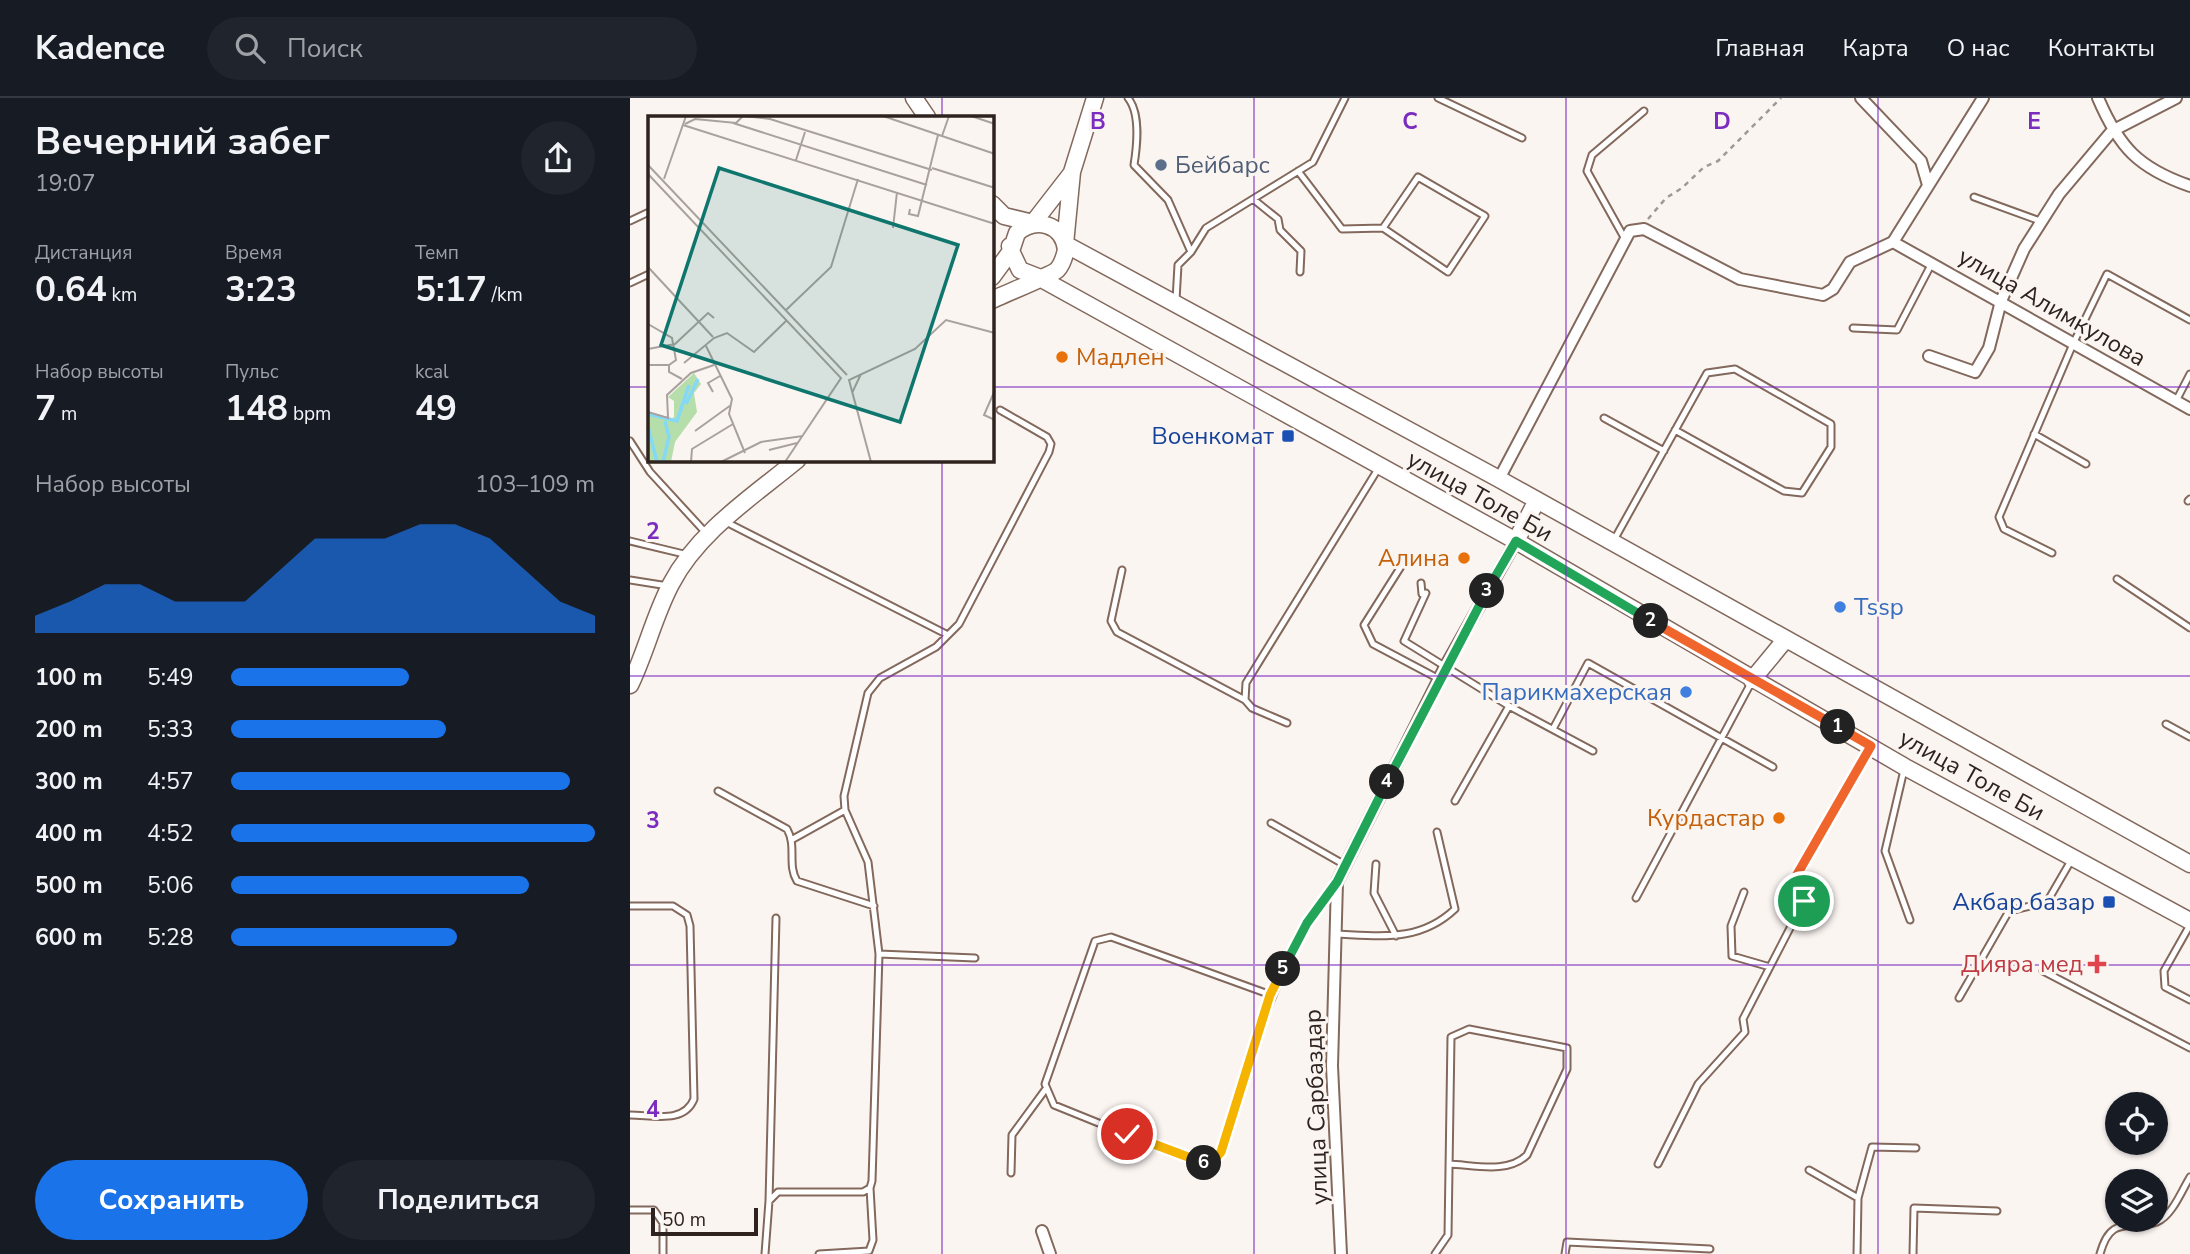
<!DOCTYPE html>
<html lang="ru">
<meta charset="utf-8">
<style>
:root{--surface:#171b24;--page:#20242c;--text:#f1f3f6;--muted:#9ea1a6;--line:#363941;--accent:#1a73e8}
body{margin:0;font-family:"Nunito Sans",sans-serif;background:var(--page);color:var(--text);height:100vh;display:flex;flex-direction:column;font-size:26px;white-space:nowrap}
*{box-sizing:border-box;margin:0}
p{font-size:23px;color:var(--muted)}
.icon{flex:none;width:38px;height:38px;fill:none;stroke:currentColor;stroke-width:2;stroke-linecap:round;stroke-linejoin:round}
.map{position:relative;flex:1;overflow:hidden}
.details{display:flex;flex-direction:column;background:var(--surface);width:630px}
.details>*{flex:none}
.tools{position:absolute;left:1475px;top:994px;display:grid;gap:14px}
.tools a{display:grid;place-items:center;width:63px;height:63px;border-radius:50%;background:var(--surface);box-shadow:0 2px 5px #0004;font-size:35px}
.scale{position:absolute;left:21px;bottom:18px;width:107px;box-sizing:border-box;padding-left:7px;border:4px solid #2e231e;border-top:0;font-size:19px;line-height:24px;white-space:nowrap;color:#2e231e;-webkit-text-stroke:5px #fbf5f2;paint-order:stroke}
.pin{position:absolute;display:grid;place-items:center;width:60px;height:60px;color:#fff;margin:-30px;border:4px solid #fff;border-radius:50%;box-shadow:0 2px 7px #0007}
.km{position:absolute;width:35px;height:35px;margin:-18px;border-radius:50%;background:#222;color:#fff;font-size:19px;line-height:35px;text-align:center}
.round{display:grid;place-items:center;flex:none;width:74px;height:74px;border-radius:37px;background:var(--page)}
.headline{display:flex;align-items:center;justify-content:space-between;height:119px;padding:0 35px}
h1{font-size:38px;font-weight:700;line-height:52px}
.figures{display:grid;grid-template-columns:repeat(3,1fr);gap:10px;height:119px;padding:7px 35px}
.figures div{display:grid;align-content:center}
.figures b{font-size:35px;font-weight:700}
.figures small{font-size:19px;font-weight:400}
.figures p{font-size:19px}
.chart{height:196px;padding:14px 35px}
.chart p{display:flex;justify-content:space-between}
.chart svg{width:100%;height:126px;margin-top:7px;fill:var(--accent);opacity:.7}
.action{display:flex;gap:14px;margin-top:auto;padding:14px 35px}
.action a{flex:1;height:80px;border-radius:42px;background:var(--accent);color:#fff;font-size:28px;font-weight:700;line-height:80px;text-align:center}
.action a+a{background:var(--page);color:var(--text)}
ul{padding:0 35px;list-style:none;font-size:23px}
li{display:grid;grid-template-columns:112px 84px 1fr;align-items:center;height:52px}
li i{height:18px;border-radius:9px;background:var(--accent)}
header{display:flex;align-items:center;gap:42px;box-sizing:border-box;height:98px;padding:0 35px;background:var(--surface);border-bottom:2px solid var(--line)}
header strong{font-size:33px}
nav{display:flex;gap:38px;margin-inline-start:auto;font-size:24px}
.search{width:490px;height:63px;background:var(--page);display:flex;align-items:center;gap:18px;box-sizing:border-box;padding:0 24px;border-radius:38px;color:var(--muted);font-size:26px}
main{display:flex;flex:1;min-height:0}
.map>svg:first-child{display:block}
</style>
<header>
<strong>Kadence</strong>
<div class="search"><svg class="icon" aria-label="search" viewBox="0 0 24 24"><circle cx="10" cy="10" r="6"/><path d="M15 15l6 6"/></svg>Поиск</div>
<nav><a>Главная</a><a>Карта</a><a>О нас</a><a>Контакты</a></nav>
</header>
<main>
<section class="details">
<div class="headline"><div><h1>Вечерний забег</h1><p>19:07</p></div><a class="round"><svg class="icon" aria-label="share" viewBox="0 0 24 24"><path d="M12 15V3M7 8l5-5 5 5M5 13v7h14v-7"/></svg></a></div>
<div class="figures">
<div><p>Дистанция</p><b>0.64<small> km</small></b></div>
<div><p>Время</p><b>3:23</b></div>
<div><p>Темп</p><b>5:17<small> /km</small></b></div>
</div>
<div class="figures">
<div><p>Набор высоты</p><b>7<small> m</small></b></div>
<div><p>Пульс</p><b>148<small> bpm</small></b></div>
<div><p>kcal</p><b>49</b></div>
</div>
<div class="chart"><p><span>Набор высоты</span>103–109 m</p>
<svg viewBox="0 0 160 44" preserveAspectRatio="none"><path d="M0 44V38L10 33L20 27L30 27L40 33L50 33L60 33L70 22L80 11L90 11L100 11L110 6L120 6L130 11L140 22L150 33L160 38V44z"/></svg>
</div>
<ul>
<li><b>100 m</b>5:49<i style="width:49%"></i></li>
<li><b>200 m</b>5:33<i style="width:59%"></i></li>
<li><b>300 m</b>4:57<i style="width:93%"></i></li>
<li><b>400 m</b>4:52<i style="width:100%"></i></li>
<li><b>500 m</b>5:06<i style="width:82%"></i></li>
<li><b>600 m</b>5:28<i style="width:62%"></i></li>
</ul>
<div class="action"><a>Сохранить</a><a>Поделиться</a></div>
</section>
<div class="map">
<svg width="1560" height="1156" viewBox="0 0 1560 1156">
<rect width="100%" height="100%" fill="#fbf5f2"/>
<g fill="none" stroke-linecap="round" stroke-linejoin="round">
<g stroke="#83685c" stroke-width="9">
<path id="service" d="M498,0c13,16 9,48 6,67l34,35 23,52 -13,13 -2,35
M808,0l84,40
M668,73l44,58 41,-1 65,44 37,-56 -67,-39 -35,51
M1344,99l66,24
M623,101l25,20 2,11 21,21 -1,21
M0,123l19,-9
M995,141l-38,-68 5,-16 52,-44
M561,154l15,-24 107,-66 32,-64
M0,185l19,-9
M1223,230l44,2 35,-67
M1546,303l14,-27
M974,320l60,33
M1404,336l52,30
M0,343l20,31 56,61
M1558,403l2,-2
M96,424l222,113
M984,442l93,-167 28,-4 96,55v23l-29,46 -18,-2 -109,-61
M0,443l58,14
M1422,455l-48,-24 -5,-12 74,-173 34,-70 83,46
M777,459l-43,68 9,19 66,35
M492,472l-11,51 6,11 128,68
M1487,481l73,49
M0,482l38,6
M791,485l1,11 4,-1 -22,48 105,65 -54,95
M879,608l84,45
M657,625l-35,-15 -7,-8 1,-17 132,-214
M1536,626l24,13
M923,631l35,-66 185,104
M1274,672l-19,81 25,69
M88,693l69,38c10,17 0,36 10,52l77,25
M641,725l74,42
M163,741l52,-29
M746,766l-2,29 22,43
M1114,794l-13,34 1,30 38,11
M1006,800l115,-215
M0,808h43l14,9 3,11 4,173c-10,25 -41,16 -64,16
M1560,827l-26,46 1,16 25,13
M706,836c46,2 84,8 119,-25l-18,-77
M249,856l96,4
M1413,873l147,77
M641,897l-160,-58 -16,4 -50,143 9,21 146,59 13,-3 8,-9c32,-100 50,-181 114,-267
M1329,900l50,-87 38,-9 25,-43
M1028,1066l40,-80 47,-52 -2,-13 61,-118 -9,-23 75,-130
M1179,1072l49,28 -1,56
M381,1075l1,-38 33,-45
M1228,1100l14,-51 44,1
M139,1103l7,-283
M0,1112h24l9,13v31
M135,1156l4,-53 9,-9h85l7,-4 2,-7 7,-227 -11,-92 -23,-52 -1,-14 24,-103 12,-15 56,-31 23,-23 90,-172 2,-8 -4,-7 -47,-27
M189,1156l50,-3 4,-11 -3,-52
M805,1156l13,-19 3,-198 18,-8 98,19v21l-40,86c-19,19 -53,10 -78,9
M935,1156l2,-12 143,7
M1283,1156l1,-46 83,3
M1470,1156c11,-41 30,-22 57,-32 15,-6 25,-32 33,-45"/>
</g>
<g stroke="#83685c" stroke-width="14">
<path id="minor" d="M1231,0l60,63 7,24
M1468,0c21,49 40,70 92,88
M1263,144l297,167
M1299,258l46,16 14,-24 12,-47 23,-52 35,-55 53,-63 64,-33
M869,381l131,-248 14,-2 96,50 83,16 10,-6 17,-27 43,-20 90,-144
M412,1133l8,23
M711,1156l-9,-188 5,-184 108,-215 71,-126"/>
</g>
<g stroke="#83685c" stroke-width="19">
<path id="secondary" d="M284,0l13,19
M465,0l-23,74 -7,72 434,235 691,385
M362,106l12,12 29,7 38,-49
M362,179l19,-26 -1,-5
M362,202c12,-6 60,-25 65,-30 6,-6 7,-13 9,-20 -3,-27 -31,-33 -49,-17l-6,18 9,19 18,7 478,264 389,226 285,154
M886,443l21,-41
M1122,582l33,-40
M0,587c16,-33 24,-69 41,-101 27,-52 81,-87 126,-124"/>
</g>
<path stroke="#a09894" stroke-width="2.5" stroke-dasharray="5 5" stroke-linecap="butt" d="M1018,121l18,-21 16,-10 22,-21 14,-6 63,-63"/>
<use href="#service" stroke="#fff" stroke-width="5"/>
<use href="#minor" stroke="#fff" stroke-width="10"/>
<use href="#secondary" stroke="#fff" stroke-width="16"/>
</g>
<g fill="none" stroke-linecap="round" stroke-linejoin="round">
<g stroke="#fff" stroke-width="14">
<path id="split-1" d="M1174,803l-9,-23 76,-132 -33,-19"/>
</g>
<g stroke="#fff" stroke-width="14">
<path id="split-2" d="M1021,523l187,106"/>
</g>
<g stroke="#fff" stroke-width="14">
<path id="split-3" d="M857,493l29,-50 135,80"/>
</g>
<g stroke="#fff" stroke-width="14">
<path id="split-4" d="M757,684l100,-191"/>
</g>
<g stroke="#fff" stroke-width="14">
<path id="split-5" d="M653,871l24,-46 30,-41 50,-100"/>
</g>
<g stroke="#fff" stroke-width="14">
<path id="split-6" d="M574,1065l9,-2 8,-9 49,-157 13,-26"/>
</g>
<g stroke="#fff" stroke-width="14">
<path id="split-7" d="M497,1036l77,29"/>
</g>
<use href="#split-1" stroke="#f0652b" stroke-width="9"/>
<use href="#split-2" stroke="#f0652b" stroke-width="9"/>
<use href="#split-3" stroke="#22a559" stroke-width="9"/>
<use href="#split-4" stroke="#22a559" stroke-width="9"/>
<use href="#split-5" stroke="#22a559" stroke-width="9"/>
<use href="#split-6" stroke="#f5b400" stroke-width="9"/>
<use href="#split-7" stroke="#f5b400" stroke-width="9"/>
</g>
<path fill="none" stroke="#7b2cbf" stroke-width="2" stroke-opacity="0.55" d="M312,0v19M624,0v1156M936,0v1156M1248,0v1156M0,289h19M362,289h1198M312,362v794M0,578h1560M0,867h1560"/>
<circle fill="#5c6f8a" stroke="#fbf5f2" stroke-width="2.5" cx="531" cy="67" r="7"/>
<g fill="#e8710a" stroke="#fbf5f2" stroke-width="2.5">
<circle cx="432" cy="259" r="7"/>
<circle cx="834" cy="460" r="7"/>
<circle cx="1149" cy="720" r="7"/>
</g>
<g fill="#1a4fb4" stroke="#fbf5f2" stroke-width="2.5">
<rect x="651" y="331" width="14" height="14" rx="3.5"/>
<rect x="1472" y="797" width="14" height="14" rx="3.5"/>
</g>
<g fill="#3f7fe0" stroke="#fbf5f2" stroke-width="2.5">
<circle cx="1210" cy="509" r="7"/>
<circle cx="1056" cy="594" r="7"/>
</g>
<path fill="#e0444e" stroke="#fbf5f2" stroke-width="2.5" d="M1463.5 855.5h7v7h7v7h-7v7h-7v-7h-7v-7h7z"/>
<g text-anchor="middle" stroke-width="6" stroke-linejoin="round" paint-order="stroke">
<g font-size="24" fill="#4e5e75" stroke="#fbf5f2" text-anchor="start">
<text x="545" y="75">Бейбарс</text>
</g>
<g font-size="24" fill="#2e231e" stroke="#fbf5f2">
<text transform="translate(1422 209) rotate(30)" y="8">улица Алимкулова</text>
<text transform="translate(850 398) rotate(29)" y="8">улица Толе Би</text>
<text transform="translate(1342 677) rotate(29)" y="8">улица Толе Би</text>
<text transform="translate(686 1009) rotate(-92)" y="8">улица Сарбаздар</text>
</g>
<g font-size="24" fill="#c56008" stroke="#fbf5f2" text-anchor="end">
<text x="446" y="267" text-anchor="start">Мадлен</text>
<text x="820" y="468">Алина</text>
<text x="1135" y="728">Курдастар</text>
</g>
<g font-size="24" fill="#164399" stroke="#fbf5f2" text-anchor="end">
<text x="644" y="346">Военкомат</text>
<text x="1465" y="812">Акбар базар</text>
</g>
<g font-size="24" fill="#366cbe" stroke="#fbf5f2" text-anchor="start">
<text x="1224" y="517">Tssp</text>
<text x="1042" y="602" text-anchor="end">Парикмахерская</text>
</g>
<g font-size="24" fill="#be3a42" stroke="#fbf5f2" text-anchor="end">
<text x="1453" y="874">Дияра мед</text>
</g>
</g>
<g transform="translate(18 18)">
<rect width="346" height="346" fill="#fbf5f2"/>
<path d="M46,257l7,11 -7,9 3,19 -22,30 -4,20h-23v-49l21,7 5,-3v-16l-6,-4z" fill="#b6deaa"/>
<path fill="none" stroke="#84d9f7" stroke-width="3.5" d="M38,288l12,-25M0,298l29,7 12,-36M0,311l9,35M15,346l6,-25 -4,-16"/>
<path fill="none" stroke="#a9a19d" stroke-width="2" d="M96,0l26,3 162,51M235,0l112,38M323,0l24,8M85,7l194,62M37,8l10,-5 41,4 7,-7M35,9l312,99M294,20l7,-20M148,44l9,-28M0,49l199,210M284,52l63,20M0,58l193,204 -56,84M16,63l22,-63M262,93l-1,5 9,2 20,-81M245,112l4,-36M0,151l65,70M138,194l45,-43 27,-88M0,208l24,14 4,22 -7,5h-21M58,230l26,53 -3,15 16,39M0,233l27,-5 33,-31 6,5M36,247l30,-25 13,-5 27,19 32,-31M21,249v7l13,7M347,274l-11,25 11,5M65,276l-5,-9 12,-7M204,277l9,-19M0,296l20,6 -1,-23 24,-22 23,-8M47,315l36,-26M121,334l28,-7M43,346l1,-13 41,-25M73,346l40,-20 42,-6M223,346l-22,-82 66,-31 31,-29 49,13"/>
<path fill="#0f766e" fill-opacity="0.15" stroke="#0f766e" stroke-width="3.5" d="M71,52l239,77 -58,177 -239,-77z"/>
<rect width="346" height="346" fill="none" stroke="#2e231e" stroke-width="3.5"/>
</g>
<g font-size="23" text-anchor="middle" font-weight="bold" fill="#7b2cbf" stroke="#fbf5f2" stroke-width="6" stroke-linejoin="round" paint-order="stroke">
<text x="468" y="31">B</text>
<text x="780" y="31">C</text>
<text x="1092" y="31">D</text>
<text x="1404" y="31">E</text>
<text x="23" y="441">2</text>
<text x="23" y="730">3</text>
<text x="23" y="1019">4</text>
</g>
</svg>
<div class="tools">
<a><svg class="icon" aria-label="locate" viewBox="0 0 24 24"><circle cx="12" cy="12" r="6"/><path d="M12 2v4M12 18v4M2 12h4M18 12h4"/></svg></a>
<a><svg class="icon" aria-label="layers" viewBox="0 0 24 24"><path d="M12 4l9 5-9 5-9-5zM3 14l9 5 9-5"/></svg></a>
</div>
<div class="scale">50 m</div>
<div class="pin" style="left:1174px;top:803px;background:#1e9e55"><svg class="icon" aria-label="arrive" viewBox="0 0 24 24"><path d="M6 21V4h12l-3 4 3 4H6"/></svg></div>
<div class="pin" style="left:497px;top:1036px;background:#d93025"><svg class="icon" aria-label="check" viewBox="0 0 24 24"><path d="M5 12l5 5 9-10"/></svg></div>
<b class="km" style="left:1208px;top:629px">1</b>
<b class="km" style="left:1021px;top:523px">2</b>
<b class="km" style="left:857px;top:493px">3</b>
<b class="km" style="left:757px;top:684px">4</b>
<b class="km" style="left:653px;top:871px">5</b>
<b class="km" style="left:574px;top:1065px">6</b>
</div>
</main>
